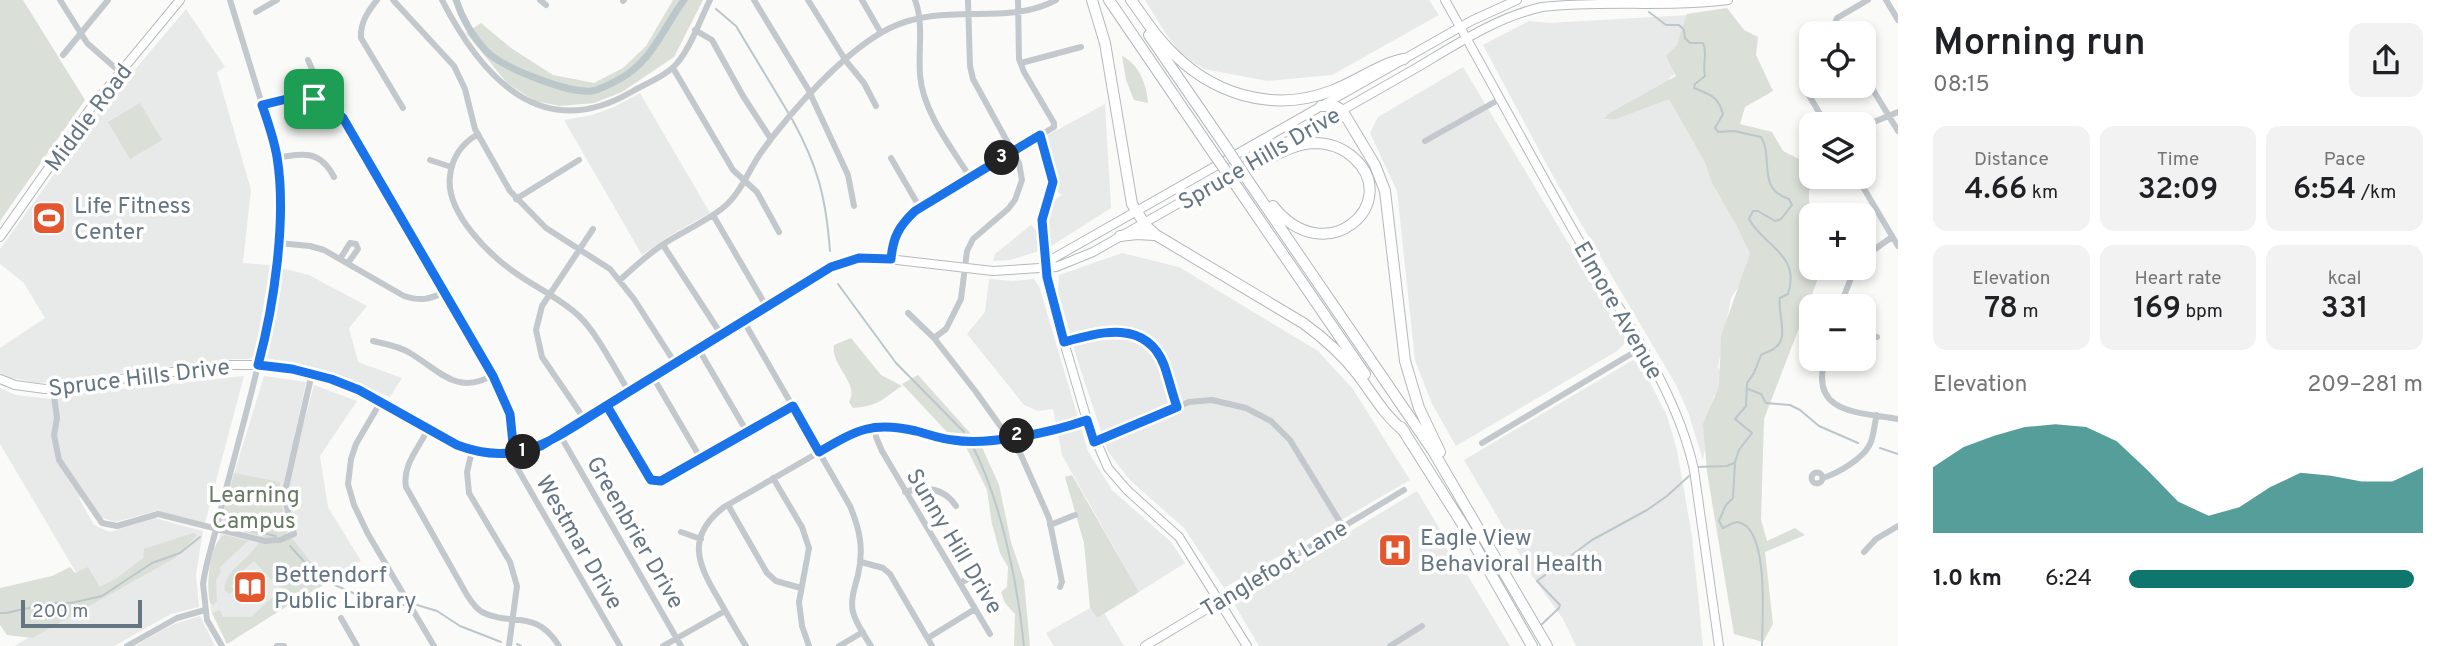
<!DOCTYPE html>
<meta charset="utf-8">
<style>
:root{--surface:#fff;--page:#f2f2f2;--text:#202124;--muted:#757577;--accent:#0f766e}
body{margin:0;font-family:Overpass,sans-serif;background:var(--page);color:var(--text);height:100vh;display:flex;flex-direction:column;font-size:26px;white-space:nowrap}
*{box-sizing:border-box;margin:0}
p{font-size:23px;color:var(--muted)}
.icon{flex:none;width:38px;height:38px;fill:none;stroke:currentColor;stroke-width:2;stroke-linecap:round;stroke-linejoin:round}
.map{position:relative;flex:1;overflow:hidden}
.sheet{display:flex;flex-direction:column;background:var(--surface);width:560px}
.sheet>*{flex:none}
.fabs{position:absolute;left:1799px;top:21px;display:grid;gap:14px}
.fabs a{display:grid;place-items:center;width:77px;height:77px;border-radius:14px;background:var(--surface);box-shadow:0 4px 10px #0003;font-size:35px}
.scale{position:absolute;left:21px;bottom:18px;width:121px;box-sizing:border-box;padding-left:7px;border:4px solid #657683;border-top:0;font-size:19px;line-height:24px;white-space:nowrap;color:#657683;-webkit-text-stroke:5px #fff;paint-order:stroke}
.pin{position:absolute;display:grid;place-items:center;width:60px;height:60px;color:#fff;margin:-30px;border-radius:14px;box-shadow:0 4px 10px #0006}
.km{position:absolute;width:35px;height:35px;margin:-18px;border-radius:50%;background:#222;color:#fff;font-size:19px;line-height:35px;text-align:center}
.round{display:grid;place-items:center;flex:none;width:74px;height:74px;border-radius:14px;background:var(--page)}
.headline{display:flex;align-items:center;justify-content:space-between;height:119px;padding:0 35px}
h1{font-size:38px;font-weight:600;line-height:52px}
.stats{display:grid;grid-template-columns:repeat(3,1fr);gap:10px;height:119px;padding:7px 35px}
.stats div{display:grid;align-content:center;border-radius:14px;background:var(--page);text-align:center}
.stats b{font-size:30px;font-weight:600}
.stats small{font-size:19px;font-weight:400}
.stats p{font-size:19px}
.chart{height:196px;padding:14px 35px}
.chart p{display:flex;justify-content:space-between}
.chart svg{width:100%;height:126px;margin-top:7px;fill:var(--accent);opacity:.7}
ul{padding:0 35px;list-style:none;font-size:23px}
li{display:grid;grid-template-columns:112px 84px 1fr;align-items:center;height:52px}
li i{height:18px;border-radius:9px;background:var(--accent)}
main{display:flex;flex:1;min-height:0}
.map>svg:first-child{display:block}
</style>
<main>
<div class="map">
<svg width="1898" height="646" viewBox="0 0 1898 646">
<rect width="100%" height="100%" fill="#fafaf8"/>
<path fill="#e8e9e9" d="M1145,0h284l10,15 -107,60 -65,6 -63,-12 -21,-13 -17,-22z
M186,9l39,58 -8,5 34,118 -8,73 27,2 -15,91 -6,3h-17l-193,24 -33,-6 -6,-4v-25l45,-30 -21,-35 -24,-19v-15l96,-133z
M1723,13l14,22 -68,43 97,167 -35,53 -13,69 6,10 -1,14 -9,5 -11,64 -15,-48 -12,-27 -123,-209 -70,-131 46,-24 20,2z
M1463,67l164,274 -10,10 -161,95 -24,-42 -17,-44 -18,-169 -27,-58 8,-16z
M640,93l70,120 -41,23 -27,19 -78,-135 28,-5 22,-8z
M1105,104l6,104 -61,39 -4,-32 5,-13 11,-7 -6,-4 2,-10 -12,-45z
M1031,225l7,8 1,18 -29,9 -17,1 2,-7z
M1122,253l57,14 139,84 35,38 57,91 -186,108 -40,-60 -54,-48 -22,-28 -29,-87 -21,-74 1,-16z
M281,268l28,7 58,31 -18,22 9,34 44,16 -12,19 -61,-25 -62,-14 11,-52z
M989,279l23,2 22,-2 5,7 49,165 24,39 59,52 14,21 -46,29 -77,-137 -9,-46 -15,2 -14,-6 -57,-71 18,-22z
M1633,360l9,6 25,50 10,34 15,86 11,110h-127l-13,-27 -30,-42 -69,-117z
M244,376l-39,147 -49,-12 -41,11 -15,-5 -15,-23 -6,4 15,27 16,7 45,-14 48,13 -7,44 3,32 -28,7 -57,32h-100l79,-45 -93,-157v-56l16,7 35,4 33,-6z
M264,376l42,6 -12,56h6l14,-53 43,16 -37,55 8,51 33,54 -133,81 -17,-31 -2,-29 27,-115z
M1417,491l93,155h-251l-26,-44z
M1090,608l7,10 7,-5 20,33h-70l-8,-13z
M200,616l15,30h-81l40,-22z"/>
<path fill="#dadfd7" d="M0,0h23l62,100 -85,121z
M673,0h30l-29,57 -52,35 -28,11 -34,3 -25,-5 -28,-18 -41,-50 15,-10 30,25 42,27 41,8 29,-15 23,-22z
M1727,8l17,22 14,7 -2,18 17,36 -28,16 -5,17 32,8 11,19 28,14v12h2l-4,15 2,76h11l-58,151 -3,101 6,21 28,-13 10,7 -40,17 8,72 -10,18 -29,-8 -27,-162 -4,-48 16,-37 2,-51 29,-82 -13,-28 -25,-43 -7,-21 -36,-63 -53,20h-12l4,-5 68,-38 -10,-20 11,-11 10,-31z
M1122,56c17,8 25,29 26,47l-14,-3 -8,-20z
M140,103l22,37 -32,19 -22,-37z
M851,338l30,37 21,11c-20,13 -23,20 -49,22l-4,-6c11,-20 -19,-36 -15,-57z
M918,375l53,59 -24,-2 -45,-48z
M981,445l18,40 12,57 13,39 6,65h-16l1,-32 -10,-11 -4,-11 6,-5 1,-20 -8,-14 -8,-29 -5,-34 -21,-43z
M234,473l46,9 -1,15 9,32 -3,6 -14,4 -47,-13 -3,-5z
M1072,475l67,117 -42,26 -7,-10 -6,-65 -19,-66z
M193,533l4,2 -22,23 -143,80 -25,-3 -7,-10v-37l52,-12 18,-9 5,6 13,-6 12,20 17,-9 26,-20 1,-9z
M225,535l23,6 -29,27 2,3 -5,10 1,20 -4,4 -3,-2c-4,-15 -1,-62 15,-68z
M292,538l35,45 -29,17 -11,-9 -4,5 4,4 5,-2 3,3 -68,43 -15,-31 8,-3 3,7h28l22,-20 3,3 2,-2 -3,-3 10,-6 -9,-4 -22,-24 -19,17 2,2 -6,6 3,4 -4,4 -5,-3c-3,-20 25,-31 33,-48l18,1z"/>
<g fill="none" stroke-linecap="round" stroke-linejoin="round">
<path stroke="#bbc7cb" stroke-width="2" d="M716,9l20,17 53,88
M1649,12l17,13h13l5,5 1,8 5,5h13c5,10 -1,22 2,33l-10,8 -1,4c17,7 24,8 29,26l-8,14 3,4 16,-1 27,6c13,20 -5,52 28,62l3,6 -11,14 -6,2 -17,-10h-5l-4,8c15,28 52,35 39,75l-8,4c-3,12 9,40 -4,49 -4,4 -10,5 -15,8l-7,18 -7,10 -1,23 -11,13 17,14 -13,17 -4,12 -2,36 -7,7 -7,16 4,7c5,-2 10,-6 15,-6 32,6 24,99 24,124
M792,119c26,47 34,79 38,132
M838,284l58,79 68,69
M1748,389l13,5 5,9 24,2 10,5 19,16 39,17
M973,447c28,54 45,138 51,199
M1880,448l18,6
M1698,467l29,-1 7,-3
M232,526l44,10
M290,546l29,32 59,26 26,1
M417,605l20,6 23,15 41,16
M0,613h6l45,-10h20l31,-7 50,-33 28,-10 20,-16
M1541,625l18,-17 1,-3 -23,-24 55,-41 55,-30 20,-14 22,-20
M517,644l4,2"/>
<path stroke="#bbc7cb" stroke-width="7" d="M456,0c6,18 17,37 30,51 17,17 81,42 105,40 9,-1 30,-12 38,-18 26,-19 37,-49 55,-73"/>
<g stroke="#b5babe" stroke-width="10">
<path id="major" d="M1445,0c47,83 92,168 140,251 40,69 92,140 109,219l25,176
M1246,165c57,-33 115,-65 172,-98 39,-23 79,-50 124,-60 61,-7 124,1 186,-7
M0,237l90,-128 90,-109
M1046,267l8,-9 417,-237 46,-21
M1046,267l18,75 23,78 21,48 19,22 52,47 68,109
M0,379l15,6 30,4 180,-24h33l34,4 39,9 28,12 98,55c29,11 54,11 84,1l234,-146 56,-33 14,-6 26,-4 122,14 63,-4 37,-15 139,-79
M1145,646l75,-45"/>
</g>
<g stroke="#b4b9bd" stroke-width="12">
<path id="highway" d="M1092,0l13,43 27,161 14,22 10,9 147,88c21,15 40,32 56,53 14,19 26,40 45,55
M1109,0l105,154
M1131,0c12,16 22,33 36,47 42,46 104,67 164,44 25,-9 47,-27 73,-32
M1149,35l77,112
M1321,106h14l7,4 33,55 10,26 20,170 14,47 21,44
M1234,172c28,-5 51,-28 80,-29 15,0 29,5 40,15 49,45 -28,115 -81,48
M1249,182l184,269 114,195
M1237,187l128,187
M1120,236l17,-2 17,1
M1401,427l62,98 69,121"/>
</g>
<path stroke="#c3c8cc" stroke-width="6" d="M60,0l27,43 33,29
M377,0c-9,11 -17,23 -16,38l42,70
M393,0l61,66 11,23 10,40 35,62 36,37 64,41 24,30 41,64
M442,0c40,78 100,145 191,91 14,-8 35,-16 45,-29 14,-17 22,-42 32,-62
M540,0l6,5
M754,0l54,89 40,86 6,31
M808,0l38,61 18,22 12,23
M862,0l19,33
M915,0c9,23 3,51 5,75 3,37 31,72 50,102
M1886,0l12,20
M623,1l1,-1
M256,12l21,-12
M695,30l17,10 31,56 28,43
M1838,33l-4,-7 3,-8 31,-18
M63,55l45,-55
M308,60l10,23 -4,16
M1021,63l60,-16
M673,68l60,102 24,22 22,40
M1864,75l34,56
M1807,92l19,32
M262,105c36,-9 51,-14 81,13l158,272 9,24 6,52 104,180
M1864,126l34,-14
M478,134c-17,10 -26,23 -28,42 -5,36 39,79 67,98 20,14 44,25 62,42 18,17 37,55 50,76
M1040,135l13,47 -11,34 4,51
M1425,141l75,-42
M277,158c27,-5 43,-8 57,19
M891,158l29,50
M430,160l21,7
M1802,162l9,-6
M1857,177l41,69
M516,199l63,-39
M713,215l53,91
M278,243l32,3 14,4 80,46c16,5 25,4 40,-4
M663,245l58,89
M1864,257l28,-20
M340,259l10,-16 6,1 2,5 -10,14
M891,259c2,-22 8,-33 24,-48l139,-84v-4l-30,-51 -5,-13 -1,-59
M620,280c14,-13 28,-26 45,-37 19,-12 42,-22 59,-36 16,-13 25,-37 36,-53 29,-41 85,-104 130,-126 56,-27 116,-1 166,-28
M1840,306l15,-38
M908,313l26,25 42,54 45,63 28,63 13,64 -2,5
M743,320l107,186c10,24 14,43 8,69 -3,12 -8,25 -5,37 3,12 12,24 18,34
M1864,334l13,3
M934,338l12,-9 15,-30 6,-48 6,-12 35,-30 7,-9 7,-20 -3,-17 -46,-84 -3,-13 -2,-66
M373,341c12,3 26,5 37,12 30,18 47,43 83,22
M1064,342c36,-10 82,-23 100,23 5,14 8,28 13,42
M698,348l49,84
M1825,359c-16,55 34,53 73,60
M653,377l48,82
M53,389l4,29 -3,17 5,25 43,63 15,3 41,-12 107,27 15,-1 14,-6 -10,-38 28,-123
M380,403l-24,41 -5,15 -3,25 6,21 14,29 66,112
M607,406l41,71 8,4 10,-2 127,-73
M585,420l-43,-63 -6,-27 6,-24 51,-77
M876,427v10l6,14 108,183
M428,429c-9,19 -26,36 -22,58l61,108c4,6 8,13 15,17 29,15 54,-4 77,34
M560,435l121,211
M1095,442l94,-40 23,-2 34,8 25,13 19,19 53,87
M1482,443l159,-95
M472,451l-5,21 2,21 41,69 7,24 -8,60
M1811.5 478a5.5 5.5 0 1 1 11 0a5.5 5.5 0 1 1-11 0Z
M773,478l29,49 7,21 -10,54 3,24 7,20
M1823,478c15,-5 40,-19 47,-34 4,-8 4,-20 7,-29
M905,492c20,-6 39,-4 51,14
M728,505l39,68 9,8 25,7
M1050,525l25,-10
M681,532l20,7
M1864,552l12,-13 22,-13
M861,562l22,6 7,6 42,72
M960,583l14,-7
M1220,601l184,-111
M341,618l16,28
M928,638l47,-29
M127,646l50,-28 28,-8
M222,646l-15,-26 -4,-36c3,-23 11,-44 16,-67 27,-112 80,-263 54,-377l-43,-140
M277,646h7
M663,646l62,-35
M746,646c-10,-16 -19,-32 -28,-48 -21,-35 -32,-62 6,-91l130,-75c42,-13 61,4 100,9 37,4 97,-9 133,-21
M839,646l24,-14
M1390,646l32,-20"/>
<use href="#major" stroke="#fff" stroke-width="8"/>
<use href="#highway" stroke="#fff" stroke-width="10"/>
<g stroke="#b4b9bd" stroke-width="12" stroke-linecap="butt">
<path id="highway-bridge" d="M1226,147l23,35
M1214,154l23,33"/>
</g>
<use href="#highway-bridge" stroke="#fff" stroke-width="10"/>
</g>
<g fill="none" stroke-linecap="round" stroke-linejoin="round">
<g stroke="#fff" stroke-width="14">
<path id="route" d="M314,99l-19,-2 -33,8c6,17 12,34 15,52 10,61 -3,149 -19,208l34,4 39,10 28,11 98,55c63,24 98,-7 150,-39l42,71 2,3 10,1 132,-75 26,46c38,-22 52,-31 97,-21 12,3 24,8 37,9 35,6 100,-8 134,-20l7,22 83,-35c-5,-14 -8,-28 -13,-42 -18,-46 -64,-33 -100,-23l-17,-65 -5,-57 11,-38 -13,-47 -125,76c-16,15 -22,26 -24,48l-32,-1 -28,9 -290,179 -27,8 -4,-40 -17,-38 -150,-258 -13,-11 -16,-8"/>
</g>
<use href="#route" stroke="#1a73e8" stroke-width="9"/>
</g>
<defs>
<g id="stadium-square" transform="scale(1.75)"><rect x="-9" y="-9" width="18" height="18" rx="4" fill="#e4572e" stroke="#fff"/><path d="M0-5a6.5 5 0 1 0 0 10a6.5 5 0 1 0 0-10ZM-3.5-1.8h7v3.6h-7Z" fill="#fff"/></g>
<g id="hospital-square" transform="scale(1.75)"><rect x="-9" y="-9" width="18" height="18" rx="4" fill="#e4572e" stroke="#fff"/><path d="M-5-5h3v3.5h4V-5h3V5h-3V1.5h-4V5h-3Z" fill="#fff"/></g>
<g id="library-square" transform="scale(1.75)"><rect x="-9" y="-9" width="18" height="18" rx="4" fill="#e4572e" stroke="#fff"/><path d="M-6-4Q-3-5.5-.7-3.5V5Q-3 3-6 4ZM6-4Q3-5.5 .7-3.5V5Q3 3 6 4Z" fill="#fff"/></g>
</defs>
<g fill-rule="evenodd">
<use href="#stadium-square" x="49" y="218"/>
<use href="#hospital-square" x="1395" y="550"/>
<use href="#library-square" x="250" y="587"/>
</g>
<g text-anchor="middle" stroke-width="7" stroke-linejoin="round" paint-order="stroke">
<g font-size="23" fill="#657683" stroke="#fff">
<text transform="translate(88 117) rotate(-53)" y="8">Middle Road</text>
<text transform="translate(1259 158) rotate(-30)" y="8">Spruce Hills Drive</text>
<text transform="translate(1619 310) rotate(60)" y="8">Elmore Avenue</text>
<text transform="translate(139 377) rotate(-7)" y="8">Spruce Hills Drive</text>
<text transform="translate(636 532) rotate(60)" y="8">Greenbrier Drive</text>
<text transform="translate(955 541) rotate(59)" y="8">Sunny Hill Drive</text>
<text transform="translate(580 542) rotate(60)" y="8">Westmar Drive</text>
<text transform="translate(1274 568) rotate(-31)" y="8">Tanglefoot Lane</text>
</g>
<g font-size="23" fill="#657683" stroke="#fff" text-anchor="start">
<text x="74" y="213">Life Fitness<tspan x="74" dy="26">Center</tspan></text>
<text x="1420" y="545">Eagle View<tspan x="1420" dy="26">Behavioral Health</tspan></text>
<text x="274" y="582">Bettendorf<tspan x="274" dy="26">Public Library</tspan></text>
</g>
<g font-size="23" fill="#687a64" stroke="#fff">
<text x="254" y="502">Learning<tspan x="254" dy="26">Campus</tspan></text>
</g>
</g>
</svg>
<div class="fabs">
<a><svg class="icon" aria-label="locate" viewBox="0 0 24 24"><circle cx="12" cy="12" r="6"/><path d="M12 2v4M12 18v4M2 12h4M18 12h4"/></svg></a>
<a><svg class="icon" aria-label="layers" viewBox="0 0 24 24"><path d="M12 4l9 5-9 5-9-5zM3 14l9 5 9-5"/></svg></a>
<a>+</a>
<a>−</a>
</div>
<div class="scale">200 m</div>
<div class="pin" style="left:314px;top:99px;background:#1e9e55"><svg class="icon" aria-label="arrive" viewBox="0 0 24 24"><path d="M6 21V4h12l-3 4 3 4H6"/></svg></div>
<b class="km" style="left:523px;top:452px">1</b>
<b class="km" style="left:1017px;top:436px">2</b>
<b class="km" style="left:1002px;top:158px">3</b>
</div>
<section class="sheet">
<div class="headline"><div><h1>Morning run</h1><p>08:15</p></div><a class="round"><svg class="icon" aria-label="share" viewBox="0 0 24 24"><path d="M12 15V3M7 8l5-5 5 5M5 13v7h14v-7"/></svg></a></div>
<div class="stats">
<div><p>Distance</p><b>4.66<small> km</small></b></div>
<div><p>Time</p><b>32:09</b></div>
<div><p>Pace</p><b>6:54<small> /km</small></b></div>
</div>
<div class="stats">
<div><p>Elevation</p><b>78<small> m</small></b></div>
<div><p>Heart rate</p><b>169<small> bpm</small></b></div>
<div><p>kcal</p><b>331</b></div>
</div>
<div class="chart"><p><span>Elevation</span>209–281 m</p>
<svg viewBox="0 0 160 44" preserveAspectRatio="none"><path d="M0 44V21L10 14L20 10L30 7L40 6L50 7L60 12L70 22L80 33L90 38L100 35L110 28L120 23L130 24L140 26L150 26L160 21V44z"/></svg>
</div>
<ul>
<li><b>1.0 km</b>6:24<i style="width:97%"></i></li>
</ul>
</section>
</main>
